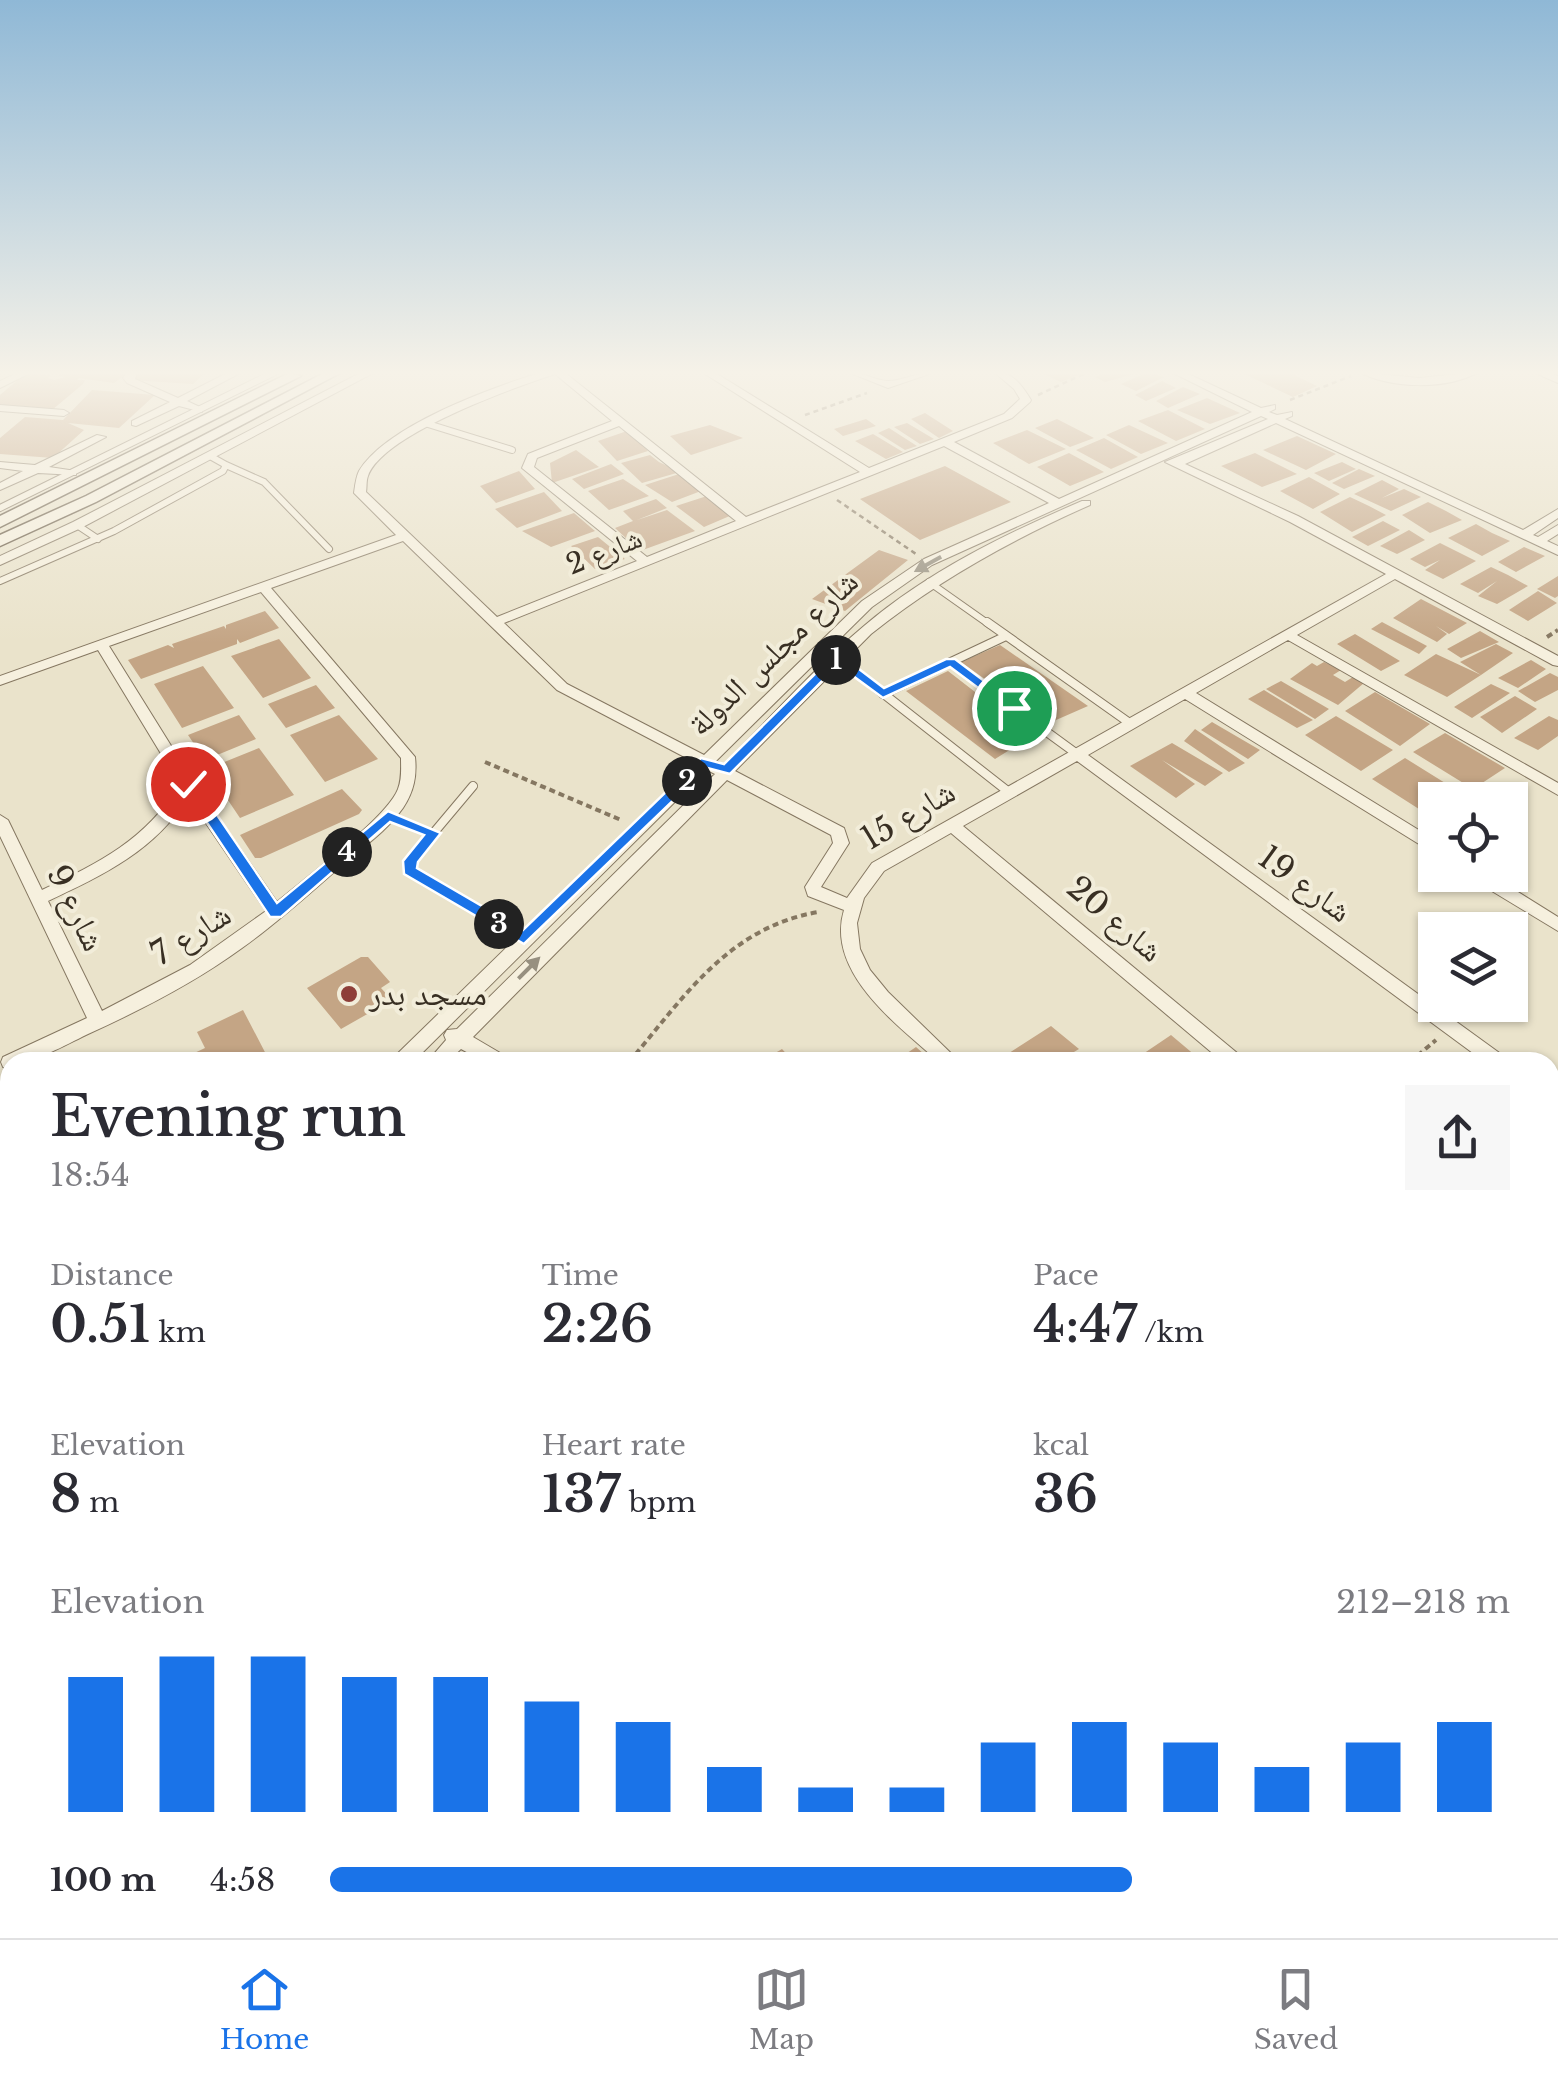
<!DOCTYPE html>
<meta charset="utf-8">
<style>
:root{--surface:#fff;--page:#f7f7f7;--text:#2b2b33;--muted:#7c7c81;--line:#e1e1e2;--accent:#1a73e8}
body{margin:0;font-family:"Libre Baskerville","Noto Naskh Arabic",serif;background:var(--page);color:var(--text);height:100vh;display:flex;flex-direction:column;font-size:38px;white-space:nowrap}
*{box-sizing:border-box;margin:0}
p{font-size:32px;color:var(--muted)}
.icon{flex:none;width:55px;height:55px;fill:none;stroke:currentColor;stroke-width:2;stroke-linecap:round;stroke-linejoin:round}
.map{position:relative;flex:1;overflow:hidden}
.side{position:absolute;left:0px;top:1052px;width:1560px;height:888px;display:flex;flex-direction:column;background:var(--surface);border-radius:30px 30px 0 0;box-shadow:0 2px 8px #0004}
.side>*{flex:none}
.buttons{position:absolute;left:1418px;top:782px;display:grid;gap:20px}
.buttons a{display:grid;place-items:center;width:110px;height:110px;border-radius:0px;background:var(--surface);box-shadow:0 2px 8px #0004;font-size:50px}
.pin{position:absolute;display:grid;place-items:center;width:85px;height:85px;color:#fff;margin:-42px;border:5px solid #fff;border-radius:50%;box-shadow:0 2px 10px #0007}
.km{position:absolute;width:50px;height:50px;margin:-25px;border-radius:50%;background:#222;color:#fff;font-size:28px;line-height:50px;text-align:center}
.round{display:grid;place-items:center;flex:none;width:105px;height:105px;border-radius:0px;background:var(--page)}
.headline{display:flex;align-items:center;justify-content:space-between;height:170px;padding:0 50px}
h1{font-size:55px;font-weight:600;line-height:75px}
.figures{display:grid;grid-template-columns:repeat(3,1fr);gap:15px;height:170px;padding:10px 50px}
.figures div{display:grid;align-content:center}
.figures b{font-size:50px;font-weight:600}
.figures small{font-size:28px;font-weight:400}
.figures p{font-size:28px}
.chart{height:280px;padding:20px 50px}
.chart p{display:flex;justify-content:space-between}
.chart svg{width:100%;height:180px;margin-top:10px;stroke:var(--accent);stroke-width:6}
ul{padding:0 50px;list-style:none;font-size:32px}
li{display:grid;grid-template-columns:160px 120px 1fr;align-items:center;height:75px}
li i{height:25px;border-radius:12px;background:var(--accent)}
.tab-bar{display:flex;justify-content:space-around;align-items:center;height:140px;border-top:2px solid var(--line);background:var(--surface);font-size:28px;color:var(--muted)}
.tab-bar a{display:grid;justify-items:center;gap:5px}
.tab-bar .active{color:var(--accent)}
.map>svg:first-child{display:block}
</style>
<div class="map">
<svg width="1558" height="1938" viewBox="0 0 1558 1938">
<rect width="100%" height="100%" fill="#eae3cb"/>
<path fill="#c4a585" d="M63,372h66l-15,11 -35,-5 -2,2h8l-2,4 -31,26 -52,-4v-11l25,-21 26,1 -3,3 6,2 12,-3 -8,-1z
M139,372h67l-13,12 -63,-4z
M1039,372h47l-25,10z
M1107,372h30l1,1 -33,9 -10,-5z
M1148,372l16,5 -28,14 -15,-7z
M1240,372h48l29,14 -24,11z
M1162,381l14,7 -30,13 -11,-6z
M1183,387l17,7 -32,14 -12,-7z
M92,390l63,5 -36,33 -51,-5 16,7 -31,28 -53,-4v-16l25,-21 38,3z
M1207,398l33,15 -30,11 -33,-14z
M1168,410l37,19 -29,12 -38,-20z
M925,413l28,18 -14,7 -28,-19z
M866,419l10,7 -33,10 -9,-7z
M1057,419l37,19 -24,9 -35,-19z
M907,423l27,16 -14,5 -26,-17z
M710,425l33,13 -52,17 -21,-19z
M1129,425l39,18 -27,11 -35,-19z
M889,428l28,18 -12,4 -27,-17z
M1027,430l39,19 -37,15 -36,-21z
M627,431l21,20 -31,10 -19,-20z
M873,434l30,18 -17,7 -31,-18z
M1297,436l39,18 -30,16 -43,-20z
M1104,438l34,19 -27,12 -35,-19z
M576,450l23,17 -47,16 -2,-20z
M1069,453l35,19 -34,14 -33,-19z
M1255,453l42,21 -35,13 -41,-21z
M650,455l9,7 21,10 -38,11 -21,-20z
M1342,462l14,7 -27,12 -15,-8z
M611,464l13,10 -40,15 -12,-10z
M945,466l66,36 -91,38 -60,-41z
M1359,469l16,7 -31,13 -12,-6z
M519,471l16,18 -39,14 -16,-17z
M679,474l22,17 -29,11 -27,-17z
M1309,477l31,17 -27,15 -33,-18z
M623,479l26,17 -40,14 -21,-19z
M1382,480l17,9 -17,9 22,-9 17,8 -30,14 -37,-17z
M544,492l18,19 -45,17 -22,-19z
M707,496l25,19 -28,12 -28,-21z
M1350,497l19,9 17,9 -34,17 -32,-20z
M656,499l11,9 -30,12 30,-10 28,21 -55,20 -25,-23 18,-7 -10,-10z
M1428,502l18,9 16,9 -32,13 -28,-18z
M574,513l21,18 -44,16 -29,-16z
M1383,521l17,9 -32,16 -16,-9z
M1476,524l16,9 18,8 -28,15 -34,-18z
M1409,530l16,10 -28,14 -17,-8z
M598,537l27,22 -30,10 -24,-23z
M1440,543l36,18 -33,18 -18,-9 15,-10 -15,7 -15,-8z
M1524,547l21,9 -29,16 -18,-10z
M879,550l29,10 -63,51 -33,-12z
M1491,567l17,8 20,11 -31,18 -19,-8 19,-15 -19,12 -18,-9z
M1558,576v20l-3,2 -18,-9z
M1538,591l19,12 -29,18 -19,-11z
M1421,599l46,24 -18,11 -13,-8 11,8 -10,8 -44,-24z
M265,611l14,17 -39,15 -3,-4v5l-96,35 -13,-19 40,-15 6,3 -2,-4 52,-18 2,3v-4z
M1382,622l45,24 -8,8 -48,-25z
M1480,631l19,11 -38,16 -14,-9z
M1355,634l45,27 -19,10 -44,-27z
M279,639l32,39 -48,20 -32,-42z
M1496,644l17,9 -32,22 -21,-13z
M1000,645l88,61 -41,18 -86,-62z
M1436,654l45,21 -34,22 -43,-22z
M1531,660l15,9 -28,19 -20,-10z
M1324,662l17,8 -8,5 12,7 8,-5 11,6 -26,22 -48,-26 22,-16 5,3z
M203,666l31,42 -52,20 -28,-44z
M948,671l84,65 -37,23 -89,-68z
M1550,673l8,4v13l-23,12 -17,-11z
M1281,681l48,28 -14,10 -49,-30z
M1491,684l19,9 -38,25 -18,-11z
M316,685l19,23 -49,20 -18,-24z
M1264,690l49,30 -16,8 -49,-29z
M1375,692l55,32 -30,22 -55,-35z
M1515,696l22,13 -35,24 -22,-16z
M239,715l17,24 -51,21 -17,-25z
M339,715l39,44 -53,23 -35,-47z
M1336,716l57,34 -32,21 -56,-36z
M1549,716l9,4v16l-20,14 -24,-12z
M1212,722l48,28 -12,9 -47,-29z
M1195,729l50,34 -16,9 -45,-31z
M1445,733l60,35 -32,21 -60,-37z
M1172,743l51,30 -18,13 -43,-26 33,24 -19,14 -46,-32z
M259,748l35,47 -54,23 -33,-49z
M1405,758l61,38 -6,4h-25l-2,18 -61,-39z
M342,789l20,21 -3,4 -98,44h-6l-15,-23z
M361,957h7l22,25 -9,6 11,12 -51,29 -34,-41z
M243,1010l25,48 -9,4h-84l30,-14 -8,-16z
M1051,1026l28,23 -22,13h-62z
M1171,1035l32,27 -69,-2z
M916,1047l17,15h-39z
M782,1049l12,13h-34z"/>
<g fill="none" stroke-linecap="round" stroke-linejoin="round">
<g stroke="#857761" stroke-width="8">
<path id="service-far2" d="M428,424l84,26
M226,465l38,17 65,67
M0,508l275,-136
M77,525l21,14
M0,581l114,-50 109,-60 3,-6 -16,-9
M929,582l61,43"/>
</g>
<g stroke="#857761" stroke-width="10">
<path id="service-far1" d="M987,622l144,102
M838,658l172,135
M951,662l126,92
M883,694l123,-58
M473,786l-63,75v9l114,68"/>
</g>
<g stroke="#857761" stroke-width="12">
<path id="service" d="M0,1245l10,23"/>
</g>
<g stroke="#857761" stroke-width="2">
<path id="minor" d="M19,372h13l-32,16v-7z
M127,372h10l-2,7 43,19 51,-26h13l-55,29 15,7v4l-23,-6 -43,20 -4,-1v-4l38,-19 -43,-19 -4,-5z
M362,372h13l-294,156 -81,37v-9l73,-34z
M542,372h22l182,145 114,-45 -158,-100h12l155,96 135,-54 16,-15 -6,-10 -20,-17c19,0 28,13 37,28l-1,2 -18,16 -58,24 105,57 193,-87 -81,-40h13l77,36 14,-3v4l-6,3 8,3 15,-3v4l-7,3 238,111 35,-21v9l-25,17 5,2 20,-12v9l-11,7 11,5v9l-282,-132 -91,41 113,52 260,140v10l-5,-1 -158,-86 -98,56 261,148v12l-270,-155 -92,53 239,147v14l-250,-155 -97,56 417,302 2,5h-22l-408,-301 -114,65 279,231 2,5h-21l-272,-229 -67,38 -20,27 -7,25 3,26 10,21 18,22 72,70h-21c-40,-36 -114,-89 -95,-152l-36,-14 -3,-9 28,-44 -2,-8 -104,-55 -254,257 34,20 2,5h-24l-24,-13 -14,13h-20l19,-22 -2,-5 3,-5 10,-1 258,-255 -8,-4 -294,292h-21l2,-5 302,-294 -139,-73 -154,-149 -132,47 144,169c2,19 -1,34 -12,51 -16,23 -40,39 -61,57 -33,29 -65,58 -100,83 -48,35 -101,62 -154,86 -25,12 -50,28 -78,28v8l-7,-3 -2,-5 2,-5 84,-39 -87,-182v-21l8,5 34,70c58,-28 102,-49 138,-105l-82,-135 -98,35v-9l396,-141 -42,-42c1,-7 2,-16 5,-22 28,-46 132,-83 183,-99zM555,374l57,47 -84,33 -6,14 115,93 -140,56 -131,-125c1,-5 0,-11 2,-16 15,-42 145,-88 187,-102zM1261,416l7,3 -103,43 125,60 96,52 -514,289 -25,35 -26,-11 28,-44 -5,-15 -109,-57 136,-137c67,-54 140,-94 219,-129v-4h-8c-77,33 -153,70 -218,125 -50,42 -94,93 -141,139l-7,-4 156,-154 60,-42zM619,426l117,95 -89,36 -113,-90 3,-9zM944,446l105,57 -125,56 -62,42 -158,154 -137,-71 -63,-61zM261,592l140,166c0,11 1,21 -3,31 -11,29 -94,90 -121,113l-84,-121 -84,-135zM188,797l78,114 -76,54 -88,46 -54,-110c55,-26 107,-50 140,-104z
M848,372c16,0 26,8 39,9 11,1 31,-9 48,-9l-47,16z
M1359,372l60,6 60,-6c-33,18 -87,17 -120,0z
M1533,372h14l11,4v7z
M0,405l64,5 5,3 -5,3 -64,-5z
M97,435l9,2 -57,30 27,4v4l-38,-2 -38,17v-7l23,-12 -23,-3v-6l35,3z
M1470,875h21l67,42v14l-86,-52z
M1550,1093l8,3v19l-8,-3z
M1550,1315l8,4v25l-8,-4z
M10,1410v26l-10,5v-26z
M10,1455v27l-10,5v-27z
M1550,1629l8,3v31l-8,-3z
M194,1930h36l-4,8h-36z
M383,1930h30l3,8h-30z
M803,1930h31l4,8h-31z
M1275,1930h32l4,8h-32z
M1345,1930h33l4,8h-33z"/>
</g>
<g stroke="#675944" stroke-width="3">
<path id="secondary" d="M326,372h16l-246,130 -96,44v-11l86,-39z
M289,373l12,3 -301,151v-11z"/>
</g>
<path stroke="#857761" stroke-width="2.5" stroke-dasharray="5 4" stroke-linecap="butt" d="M1038,395l50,-23
M1290,400l61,-24
M805,415l62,-22
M837,500l79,54"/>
<path stroke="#857761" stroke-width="4" stroke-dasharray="6 4" stroke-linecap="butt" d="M1547,637l11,-7
M485,762l136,58
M629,1062c56,-66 99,-134 189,-150
M1410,1062l26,-22"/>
<use href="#service-far2" stroke="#f6f0de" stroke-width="6"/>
<use href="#service-far1" stroke="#f6f0de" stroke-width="8"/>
<use href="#service" stroke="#f6f0de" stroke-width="10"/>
<use href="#minor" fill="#f6f0de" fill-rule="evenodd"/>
<use href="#secondary" fill="#f6f0de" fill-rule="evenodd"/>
</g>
<defs><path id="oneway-solid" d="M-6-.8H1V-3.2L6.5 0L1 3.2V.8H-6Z" transform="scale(2.5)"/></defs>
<g fill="#979080">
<use href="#oneway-solid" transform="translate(928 564) rotate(151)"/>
<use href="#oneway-solid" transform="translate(529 968) rotate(-45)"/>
</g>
<linearGradient id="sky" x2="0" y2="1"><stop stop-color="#8fb8d6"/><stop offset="0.58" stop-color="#f6f2e8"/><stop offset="1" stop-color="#f6f2e8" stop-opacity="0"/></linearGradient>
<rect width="1558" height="643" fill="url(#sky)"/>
<path fill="#1a73e8" stroke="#fff" stroke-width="2.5" d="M833,656h9l42,32 62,-29h9l65,49 -11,3 -59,-44 -67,31 -45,-33 -108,109 -23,-6 -183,176 -120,-70 -1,-13 21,-26 -34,-13 -109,95h-11l-89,-133 13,-3 83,122 111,-92 53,22 -23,29 -1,6 106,62 178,-172 23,6z"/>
<circle fill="#8e3e38" stroke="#f2edda" stroke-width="4" cx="349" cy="994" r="10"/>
<g text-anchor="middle" stroke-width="8" stroke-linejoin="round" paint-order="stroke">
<g font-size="28" fill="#382f23" stroke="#f2edda">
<text transform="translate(604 551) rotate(-22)" y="10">شارع 2</text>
</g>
<g font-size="32" fill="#382f23" stroke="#f2edda">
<text transform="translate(773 653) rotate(-44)" y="11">شارع مجلس الدولة</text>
<text transform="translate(908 815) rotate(-31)" y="11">شارع 15</text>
<text transform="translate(1305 884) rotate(36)" y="11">شارع 19</text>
<text transform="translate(76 908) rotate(64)" y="11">شارع 9</text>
<text transform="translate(1115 919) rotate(40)" y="11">شارع 20</text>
<text transform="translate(191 934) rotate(-32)" y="11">شارع 7</text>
</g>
<g font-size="32" fill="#382f23" stroke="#f2edda" text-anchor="start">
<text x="369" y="1005">مسجد بدر</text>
</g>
</g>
</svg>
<div class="buttons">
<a><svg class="icon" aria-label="locate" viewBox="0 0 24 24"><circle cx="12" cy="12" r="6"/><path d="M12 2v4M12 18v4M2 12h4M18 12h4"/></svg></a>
<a><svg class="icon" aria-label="layers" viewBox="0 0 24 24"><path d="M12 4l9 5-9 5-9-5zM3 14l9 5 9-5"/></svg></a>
</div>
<div class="pin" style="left:1014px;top:708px;background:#1e9e55"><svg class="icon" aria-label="arrive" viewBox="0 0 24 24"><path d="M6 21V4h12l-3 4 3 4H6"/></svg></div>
<div class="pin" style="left:188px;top:784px;background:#d93025"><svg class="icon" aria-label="check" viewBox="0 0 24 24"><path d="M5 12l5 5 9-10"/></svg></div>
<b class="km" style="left:836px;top:660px">1</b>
<b class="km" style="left:687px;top:781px">2</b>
<b class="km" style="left:499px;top:924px">3</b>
<b class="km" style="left:347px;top:852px">4</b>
<section class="side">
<div class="headline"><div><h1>Evening run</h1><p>18:54</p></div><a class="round"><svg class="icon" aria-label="share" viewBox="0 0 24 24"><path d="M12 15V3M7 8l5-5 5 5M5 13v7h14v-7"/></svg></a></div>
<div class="figures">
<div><p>Distance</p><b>0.51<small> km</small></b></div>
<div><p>Time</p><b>2:26</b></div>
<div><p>Pace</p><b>4:47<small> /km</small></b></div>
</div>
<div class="figures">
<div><p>Elevation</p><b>8<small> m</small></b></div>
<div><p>Heart rate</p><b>137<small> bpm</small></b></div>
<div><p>kcal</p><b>36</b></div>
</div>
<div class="chart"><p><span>Elevation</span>212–218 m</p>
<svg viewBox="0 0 160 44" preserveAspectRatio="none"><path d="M5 44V11M15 44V6M25 44V6M35 44V11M45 44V11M55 44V17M65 44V22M75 44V33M85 44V38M95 44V38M105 44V27M115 44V22M125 44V27M135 44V33M145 44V27M155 44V22"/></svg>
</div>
<ul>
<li><b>100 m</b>4:58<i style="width:68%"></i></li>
</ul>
</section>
</div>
<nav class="tab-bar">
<a class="active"><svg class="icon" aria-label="home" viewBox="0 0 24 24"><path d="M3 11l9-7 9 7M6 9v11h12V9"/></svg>Home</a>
<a><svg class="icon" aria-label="map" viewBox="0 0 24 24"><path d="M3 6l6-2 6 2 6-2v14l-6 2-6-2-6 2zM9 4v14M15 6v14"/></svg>Map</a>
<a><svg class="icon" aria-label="saved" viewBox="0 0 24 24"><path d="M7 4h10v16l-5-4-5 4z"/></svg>Saved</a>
</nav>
